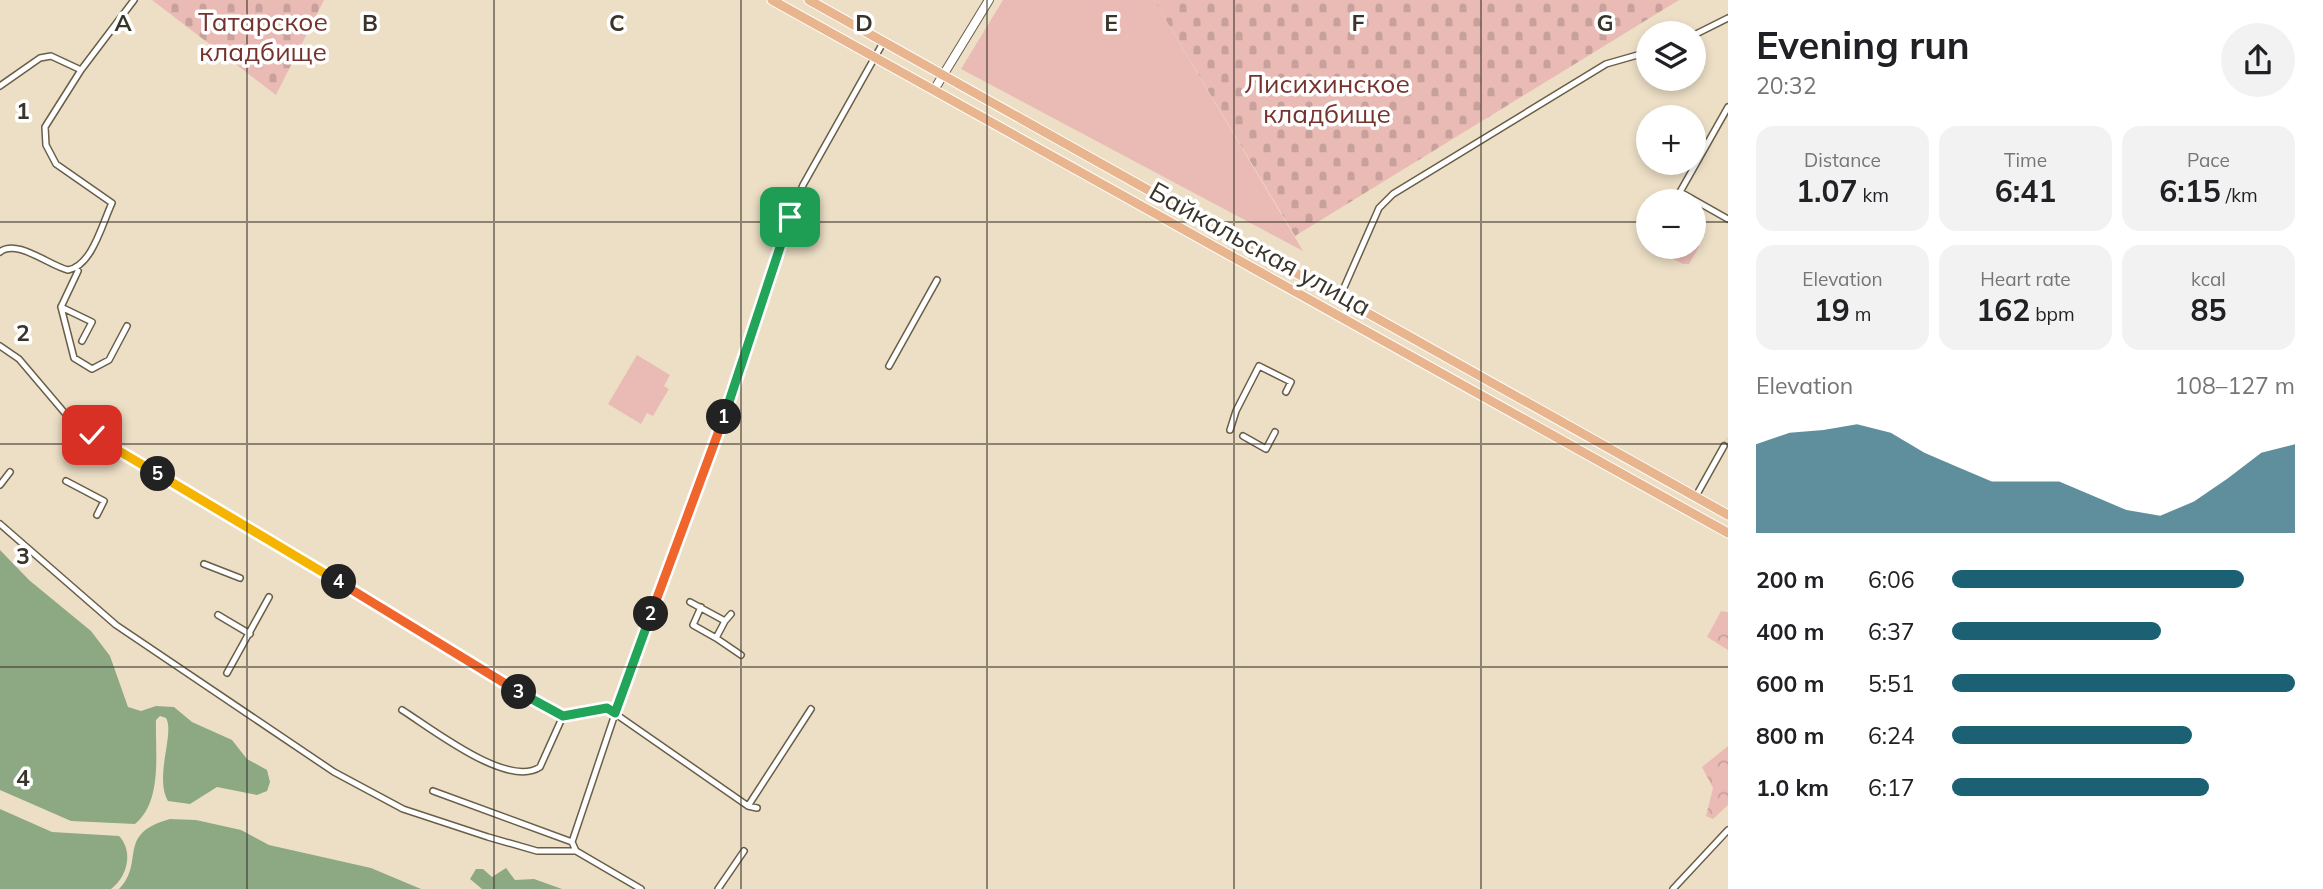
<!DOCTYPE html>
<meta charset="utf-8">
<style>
:root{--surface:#fff;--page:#f2f2f2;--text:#202124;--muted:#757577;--accent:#1c6073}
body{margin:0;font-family:Mulish,sans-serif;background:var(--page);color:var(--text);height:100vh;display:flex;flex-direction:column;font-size:26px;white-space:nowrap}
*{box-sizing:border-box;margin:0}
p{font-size:23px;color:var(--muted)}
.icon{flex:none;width:38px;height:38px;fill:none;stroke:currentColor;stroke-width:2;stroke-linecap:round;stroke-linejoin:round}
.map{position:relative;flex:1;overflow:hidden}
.details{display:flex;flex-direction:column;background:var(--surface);width:595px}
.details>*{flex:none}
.tools{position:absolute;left:1636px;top:21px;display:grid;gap:14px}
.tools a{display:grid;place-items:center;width:70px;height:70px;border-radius:50%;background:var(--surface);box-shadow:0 4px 10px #0003;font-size:35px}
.pin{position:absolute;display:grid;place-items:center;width:60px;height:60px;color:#fff;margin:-30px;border-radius:14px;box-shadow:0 4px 10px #0006}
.km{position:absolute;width:35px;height:35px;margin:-18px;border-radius:50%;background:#222;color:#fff;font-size:19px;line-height:35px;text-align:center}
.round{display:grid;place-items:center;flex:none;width:74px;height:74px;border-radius:37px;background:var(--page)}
.head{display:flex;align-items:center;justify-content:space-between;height:119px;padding:0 28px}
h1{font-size:38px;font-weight:700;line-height:52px}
.stats{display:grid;grid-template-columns:repeat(3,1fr);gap:10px;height:119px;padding:7px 28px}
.stats div{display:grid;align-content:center;border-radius:18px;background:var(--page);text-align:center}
.stats b{font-size:30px;font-weight:700}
.stats small{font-size:19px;font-weight:400}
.stats p{font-size:19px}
.chart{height:196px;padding:14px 28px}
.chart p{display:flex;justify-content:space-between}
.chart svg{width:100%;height:126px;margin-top:7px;fill:var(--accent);opacity:.7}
ul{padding:0 28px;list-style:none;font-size:23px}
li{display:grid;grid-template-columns:112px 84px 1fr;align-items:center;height:52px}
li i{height:18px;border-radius:9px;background:var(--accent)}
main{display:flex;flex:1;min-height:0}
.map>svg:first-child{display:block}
</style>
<main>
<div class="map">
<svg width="1728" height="889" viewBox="0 0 1728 889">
<defs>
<pattern id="forest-crowns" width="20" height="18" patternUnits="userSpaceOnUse" patternTransform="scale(1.75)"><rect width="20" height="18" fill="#eabbb5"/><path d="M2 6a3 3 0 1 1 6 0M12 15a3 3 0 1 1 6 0" fill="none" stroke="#c9a19c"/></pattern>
<pattern id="cemetery-stones" width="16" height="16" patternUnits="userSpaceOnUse" patternTransform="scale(1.75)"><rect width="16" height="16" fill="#eabbb5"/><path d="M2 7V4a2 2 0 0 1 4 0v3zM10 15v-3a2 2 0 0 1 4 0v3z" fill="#c9a19c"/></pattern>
</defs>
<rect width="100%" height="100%" fill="#eddfc6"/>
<path fill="#eabbb5" d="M1003,0h151l149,251 -342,-182z
M1694,239l5,8 -10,17h-6l-34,-17h45z
M637,355l33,20 -6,11 5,3 -16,27 -6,-3 -6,11 -33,-20z"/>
<path fill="url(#forest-crowns)" d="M1721,611l7,1v38l-21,-13z
M1728,746v59l-15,14 -7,-3 7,-28 -11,-21z"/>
<path fill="url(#cemetery-stones)" d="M152,0h172l-48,95z
M1154,0h525l-384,236z"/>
<path fill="#8ca983" d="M0,550l29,30 62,51 19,25 18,51 13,4 15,-5 18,1 18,15 40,18 15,19 20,11 3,12 -3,9 -10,4 -40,-8 -27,17 -22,-3c-14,-24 7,-68 -2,-83l-6,-2 -4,4c-1,32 7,81 -21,104l-64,-3 -71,-31z
M0,809l52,23 67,4c15,16 8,41 -8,53h-111z
M170,819l26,1 45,10 28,15 102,23 50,21h-302c27,-27 -4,-55 51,-70z
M506,868l9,12 19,-1 28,10h-80l-12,-10 6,-10h7l9,8z"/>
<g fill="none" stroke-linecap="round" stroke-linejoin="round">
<path stroke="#c9bda7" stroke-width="5" stroke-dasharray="5 2.5" stroke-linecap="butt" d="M1724,446l4,-7"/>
<g stroke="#695e47" stroke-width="8">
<path id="minor" d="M1694,35l34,-17
M0,86l40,-28 11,-2 30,14
M1728,107l-48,85 48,27
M0,252c16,-14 50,14 68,18 24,-4 34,-46 44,-67l-56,-39 -10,-19 -1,-18 36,-57 53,-70
M78,271l-17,36 31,15 -10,19
M1339,299l40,-91 14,-14 213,-130 42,-12
M61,307l13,51 18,11 17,-9 18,-34
M0,346l19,13 56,66 469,283 19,8 44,-8 141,98 9,2
M889,366l48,-86
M1230,430l6,-19 23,-45 32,16 -5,10
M1243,436l23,13 9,-17
M66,481l38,20 -7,14
M0,485l10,-13
M1696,496l28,-50
M0,524l116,101 218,147 69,37 85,28 49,14h39l65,38
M204,564l36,14
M690,602l35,19 6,-7
M701,607l-8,18 23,13 9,-17
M218,615l32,19
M716,638l25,17
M227,673l42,-76
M402,710c29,18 106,79 138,57l23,-51
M433,791l139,51
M748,806l63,-97
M576,851l-4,-9 43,-128 115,-313 60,-184 13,-32 81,-144
M718,889l26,-38
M1673,889l55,-59"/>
</g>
<g stroke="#695e47" stroke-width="10">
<path id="secondary" d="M934,90l55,-90"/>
</g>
<g stroke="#fff" stroke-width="11">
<path id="primary" d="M772,0l956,533
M809,0l919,515"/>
</g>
<use href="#minor" stroke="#fff" stroke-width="5"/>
<use href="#secondary" stroke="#fff" stroke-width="8"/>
<use href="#primary" stroke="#e8b58f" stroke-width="9"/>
</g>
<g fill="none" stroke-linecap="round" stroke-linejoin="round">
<g stroke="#fff" stroke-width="14">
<path id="split-1" d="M724,417l66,-200"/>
</g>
<g stroke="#fff" stroke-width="14">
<path id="split-2" d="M651,614l73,-197"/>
</g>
<g stroke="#fff" stroke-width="14">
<path id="split-3" d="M519,692l44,24 44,-8 8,5 36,-99"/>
</g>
<g stroke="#fff" stroke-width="14">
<path id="split-4" d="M339,582l180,110"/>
</g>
<g stroke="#fff" stroke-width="14">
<path id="split-5" d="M158,474l181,108"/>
</g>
<g stroke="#fff" stroke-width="14">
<path id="split-6" d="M92,435l66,39"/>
</g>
<use href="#split-1" stroke="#22a559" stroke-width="9"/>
<use href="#split-2" stroke="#f0652b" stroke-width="9"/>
<use href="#split-3" stroke="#22a559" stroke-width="9"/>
<use href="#split-4" stroke="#f0652b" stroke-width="9"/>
<use href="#split-5" stroke="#f5b400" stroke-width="9"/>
<use href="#split-6" stroke="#f5b400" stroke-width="9"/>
</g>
<path fill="none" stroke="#3a352b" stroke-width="2" stroke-opacity="0.55" d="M247,0v889M494,0v889M741,0v889M987,0v889M1234,0v889M1481,0v889M0,222h1648M1694,222h34M0,444h1728M0,667h1728"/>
<g text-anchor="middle" stroke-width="7" stroke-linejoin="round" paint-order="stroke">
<g font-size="26" fill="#74332d" stroke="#fff">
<text x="263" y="31">Татарское<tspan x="263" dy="30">кладбище</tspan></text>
<text x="1327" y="93">Лисихинское<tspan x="1327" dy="30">кладбище</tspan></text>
</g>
<g font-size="26" fill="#3a352b" stroke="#fff">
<text transform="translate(1260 249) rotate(29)" y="9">Байкальская улица</text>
</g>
</g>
<g font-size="23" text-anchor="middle" font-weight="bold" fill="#3a352b" stroke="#fff" stroke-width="7" stroke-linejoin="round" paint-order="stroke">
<text x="123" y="31">A</text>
<text x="370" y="31">B</text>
<text x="617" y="31">C</text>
<text x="864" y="31">D</text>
<text x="1111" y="31">E</text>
<text x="1358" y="31">F</text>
<text x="1605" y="31">G</text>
<text x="23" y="119">1</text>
<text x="23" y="341">2</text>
<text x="23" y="564">3</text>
<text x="23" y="786">4</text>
</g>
</svg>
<div class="tools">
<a><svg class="icon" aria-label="layers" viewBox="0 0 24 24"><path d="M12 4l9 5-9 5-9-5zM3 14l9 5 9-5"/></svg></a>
<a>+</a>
<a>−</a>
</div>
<div class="pin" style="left:790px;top:217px;background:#1e9e55"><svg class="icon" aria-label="arrive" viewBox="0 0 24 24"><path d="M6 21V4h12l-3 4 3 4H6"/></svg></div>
<div class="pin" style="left:92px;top:435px;background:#d93025"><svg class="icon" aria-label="check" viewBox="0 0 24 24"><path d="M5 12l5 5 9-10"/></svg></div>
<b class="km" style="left:724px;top:417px">1</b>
<b class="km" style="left:651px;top:614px">2</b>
<b class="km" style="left:519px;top:692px">3</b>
<b class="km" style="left:339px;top:582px">4</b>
<b class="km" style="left:158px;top:474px">5</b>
</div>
<section class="details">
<div class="head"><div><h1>Evening run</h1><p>20:32</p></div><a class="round"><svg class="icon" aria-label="share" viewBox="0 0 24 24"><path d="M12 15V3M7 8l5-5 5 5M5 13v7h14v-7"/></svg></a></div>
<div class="stats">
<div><p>Distance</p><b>1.07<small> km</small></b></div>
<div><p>Time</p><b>6:41</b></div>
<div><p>Pace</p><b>6:15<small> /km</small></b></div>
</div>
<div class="stats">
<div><p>Elevation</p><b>19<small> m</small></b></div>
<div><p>Heart rate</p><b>162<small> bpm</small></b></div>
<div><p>kcal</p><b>85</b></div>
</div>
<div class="chart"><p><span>Elevation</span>108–127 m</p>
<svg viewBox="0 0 160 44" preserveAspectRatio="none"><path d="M0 44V13L10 9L20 8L30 6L40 9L50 16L60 21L70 26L80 26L90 26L100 31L110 36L120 38L130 33L140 25L150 16L160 13V44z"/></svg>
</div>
<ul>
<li><b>200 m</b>6:06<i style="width:85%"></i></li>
<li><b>400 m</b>6:37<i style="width:61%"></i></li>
<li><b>600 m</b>5:51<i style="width:100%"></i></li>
<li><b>800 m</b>6:24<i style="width:70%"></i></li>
<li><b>1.0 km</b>6:17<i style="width:75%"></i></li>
</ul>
</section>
</main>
